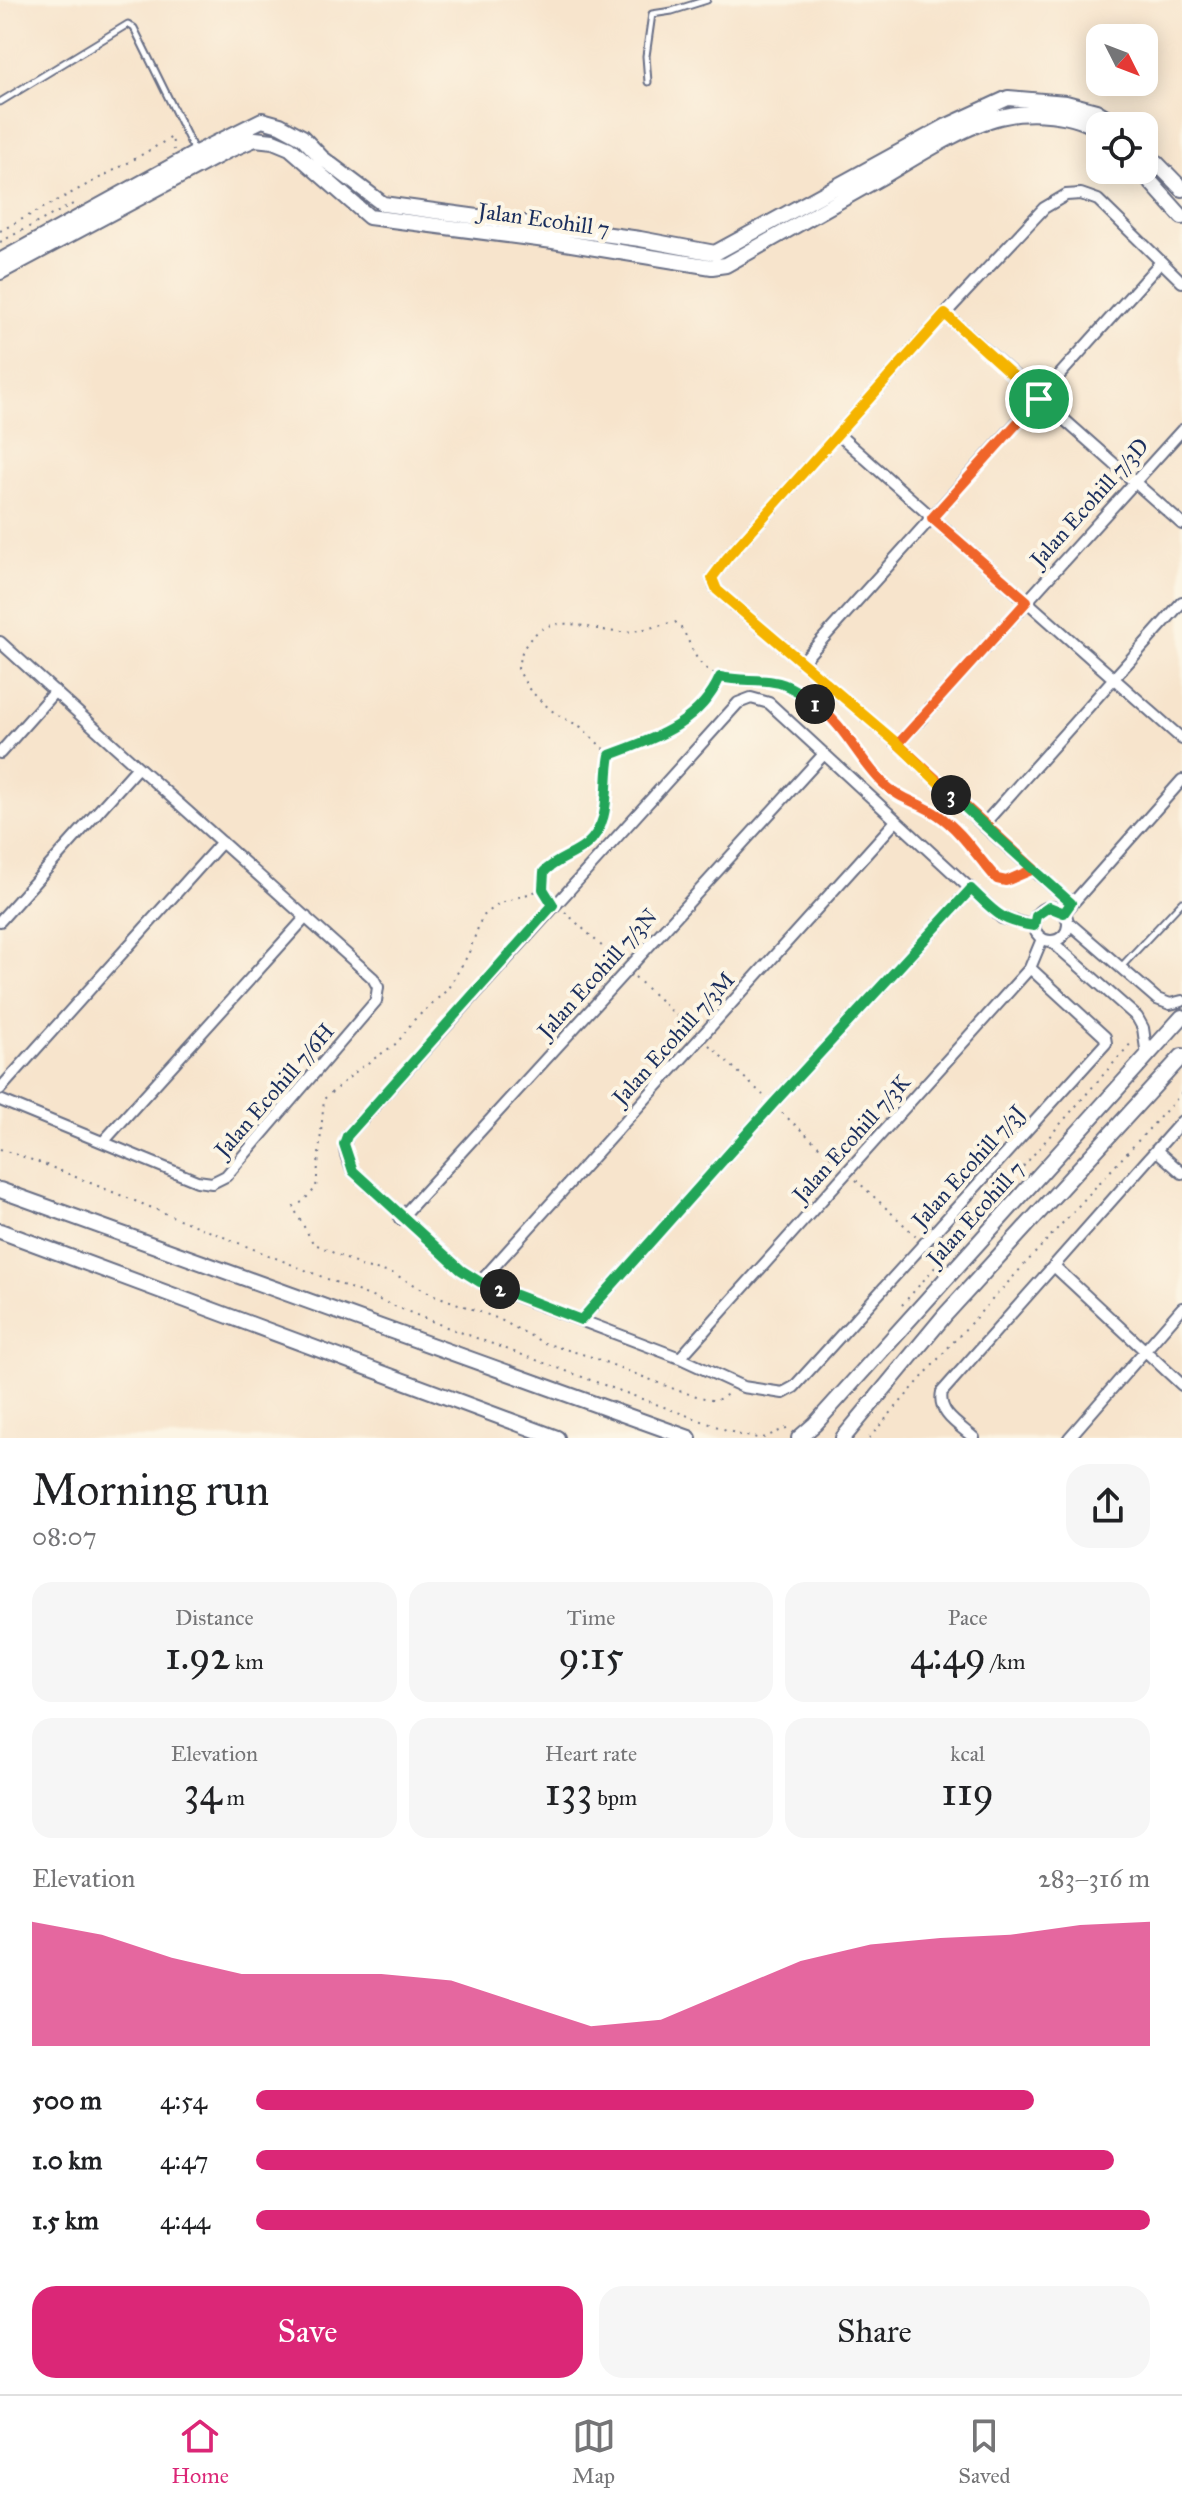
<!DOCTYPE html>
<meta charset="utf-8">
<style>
:root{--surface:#fff;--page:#f6f6f6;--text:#202124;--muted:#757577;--line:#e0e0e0;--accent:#db2777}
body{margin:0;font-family:"IM FELL Great Primer",serif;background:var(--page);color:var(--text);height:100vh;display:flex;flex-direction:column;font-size:30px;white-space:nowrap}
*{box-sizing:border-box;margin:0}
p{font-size:26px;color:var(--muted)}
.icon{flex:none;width:44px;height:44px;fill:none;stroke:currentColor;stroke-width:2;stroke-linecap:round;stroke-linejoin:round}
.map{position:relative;height:1438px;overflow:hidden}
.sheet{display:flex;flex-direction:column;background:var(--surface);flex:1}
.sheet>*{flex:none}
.needle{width:52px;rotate:132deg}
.buttons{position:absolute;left:1086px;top:24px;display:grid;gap:16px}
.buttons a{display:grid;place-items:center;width:72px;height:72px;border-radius:16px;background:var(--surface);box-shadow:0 4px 20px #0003;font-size:40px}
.pin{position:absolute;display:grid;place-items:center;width:68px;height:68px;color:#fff;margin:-34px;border:4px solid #fff;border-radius:50%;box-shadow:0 2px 8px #0007}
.km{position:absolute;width:40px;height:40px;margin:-20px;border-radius:50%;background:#222;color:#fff;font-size:22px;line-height:40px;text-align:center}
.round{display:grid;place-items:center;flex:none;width:84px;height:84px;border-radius:24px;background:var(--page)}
.headline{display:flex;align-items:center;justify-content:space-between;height:136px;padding:0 32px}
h1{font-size:44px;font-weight:600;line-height:60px}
.figures{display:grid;grid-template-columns:repeat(3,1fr);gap:12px;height:136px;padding:8px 32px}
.figures div{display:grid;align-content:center;border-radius:20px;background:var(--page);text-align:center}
.figures b{font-size:40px;font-weight:600}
.figures small{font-size:22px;font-weight:400}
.figures p{font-size:22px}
.chart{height:224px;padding:16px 32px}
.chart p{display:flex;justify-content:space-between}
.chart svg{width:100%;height:144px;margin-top:8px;fill:var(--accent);opacity:.7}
.cta{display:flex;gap:16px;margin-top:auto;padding:16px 32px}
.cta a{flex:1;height:92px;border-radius:24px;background:var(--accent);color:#fff;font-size:32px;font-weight:600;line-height:92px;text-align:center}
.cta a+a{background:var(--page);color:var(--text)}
ul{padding:0 32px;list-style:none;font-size:26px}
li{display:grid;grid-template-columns:128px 96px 1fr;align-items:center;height:60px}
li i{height:20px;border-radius:10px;background:var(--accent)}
.tab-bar{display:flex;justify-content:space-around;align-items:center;height:112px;border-top:2px solid var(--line);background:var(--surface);font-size:22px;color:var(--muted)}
.tab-bar a{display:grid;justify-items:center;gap:4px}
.tab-bar .selected{color:var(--accent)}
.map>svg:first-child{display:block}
</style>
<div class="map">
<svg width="1182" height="1438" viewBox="0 0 1182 1438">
<rect width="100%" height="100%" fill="#fcf5e5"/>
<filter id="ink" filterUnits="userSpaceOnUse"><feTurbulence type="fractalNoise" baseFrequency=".0125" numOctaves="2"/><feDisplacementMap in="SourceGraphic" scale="16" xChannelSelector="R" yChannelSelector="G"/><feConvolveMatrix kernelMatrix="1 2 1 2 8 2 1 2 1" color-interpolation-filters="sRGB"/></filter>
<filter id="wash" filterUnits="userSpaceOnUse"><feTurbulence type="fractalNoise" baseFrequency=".006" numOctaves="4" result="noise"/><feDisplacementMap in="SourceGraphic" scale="32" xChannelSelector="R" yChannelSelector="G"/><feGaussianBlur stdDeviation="1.8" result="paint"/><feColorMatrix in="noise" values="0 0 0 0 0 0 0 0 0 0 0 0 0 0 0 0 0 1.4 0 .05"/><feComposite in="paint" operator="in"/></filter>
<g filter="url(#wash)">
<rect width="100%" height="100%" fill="#f7e4cc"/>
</g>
<g filter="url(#ink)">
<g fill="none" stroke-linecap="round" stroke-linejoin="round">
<g stroke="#686e84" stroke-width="9">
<path id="lane" d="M648,82l-2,-26 6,-42 20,-3 35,-11
M0,102l128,-78 6,4 61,124
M1120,968l62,-66"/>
</g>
<g stroke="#686e84" stroke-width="14">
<path id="street" d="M945,314l237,210
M839,435l343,304
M0,642l138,125 -138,154
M802,662l358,-399
M898,744l284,-314
M0,753l55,-62
M983,825l199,-223
M1071,903l-88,-78 -85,-81 -181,-154 -5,-12 15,-20 218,-244 99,-106 22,-13 15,-1 17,6 84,82
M1034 924a17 17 0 1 1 34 0a17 17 0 1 1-34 0Z
M1064,913l118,-133
M1068,922l89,77 13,5 12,-3
M1051,941l86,76 6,11 4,28
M1030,968l75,69 1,6 -312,344 -11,6 -40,-6 -63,-29 -200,-76 -19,-12 -108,-99c-6,-12 -11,-22 -6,-35l391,-433 13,-5 18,5 233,215 32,8
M0,1089l222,-247
M0,1100l197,81 15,2 14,-7 150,-175 2,-14 -5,-9 -235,-211
M103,1142l203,-225
M1156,1150l26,23
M400,1219l424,-465
M1054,1266l128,119
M480,1282l416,-461
M581,1320l192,-216 198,-215
M680,1358l350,-390 12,-29
M974,1438c-15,-13 -37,-25 -32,-46l240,-271
M1069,1438l113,-130"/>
</g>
<g stroke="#686e84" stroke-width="18">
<path id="secondary" d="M1144,150l38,39
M1140,170l42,47
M0,261l196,-108 66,-33 18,5 22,12 20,21 61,46 257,35 75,14 232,-127 61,-28 58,5 30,8 25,15
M0,272l227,-121 28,-12 18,2 17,7 79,69 184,24 159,26 14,-2c52,-29 103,-58 154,-87 34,-20 83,-52 120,-61 28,-7 76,-5 100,14
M0,1190l689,248
M0,1231l557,207
M799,1438l16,-14 367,-407
M843,1438l102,-123 237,-259"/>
</g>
<path stroke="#686e84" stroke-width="2" stroke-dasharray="2 6" stroke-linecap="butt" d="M0,231l126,-67 46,-27 2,13
M0,242l73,-38
M610,755l-29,-28 -25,-13 -14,-12 -14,-14 -10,-19c1,-13 6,-24 16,-34 24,-23 56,-4 85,-3 19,0 37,-6 56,-10 16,12 14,36 35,49 25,17 57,4 83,18 19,11 38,24 52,43 14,18 24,38 41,54 15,13 36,18 53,30 25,17 38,41 58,63l9,2 15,-4
M543,889l-45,15 -16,13 -14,38 -21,35 -33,30 -17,23 -38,26 -35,30 -8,89 -14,14 -9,5 20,36 52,25 27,5 42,22 65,24 45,24 48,14 90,35 33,9 15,-8
M548,898l-5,-9 1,-17c12,-13 29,-16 42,-27 27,-22 18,-60 24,-90 44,-17 89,-31 110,-78
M565,912l54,50
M635,977l57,53
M709,1045l54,50
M782,1113l58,52
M0,1149l41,14 400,162 299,110 18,3
M856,1180l60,56
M902,1305l230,-263
M763,1438l26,-11
M869,1438l77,-88 236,-257"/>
<use href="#lane" stroke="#fff" stroke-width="5"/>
<use href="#street" stroke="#fff" stroke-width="10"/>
<use href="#secondary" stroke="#fff" stroke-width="14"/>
</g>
</g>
<g fill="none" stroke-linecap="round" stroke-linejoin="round" filter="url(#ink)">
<g stroke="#fff" stroke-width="16">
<path id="split-1" d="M815,704c30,21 43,55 69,80 15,15 37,19 54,31 25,17 39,42 59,64l9,2 28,-12 -136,-125 129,-143 -95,-83 107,-119"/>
</g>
<g stroke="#fff" stroke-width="16">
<path id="split-2" d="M500,1289l-20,-7 -19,-12 -108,-99 -9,-27 3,-8 206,-231 -10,-16 1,-17c12,-13 29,-16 42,-27 27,-22 18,-60 24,-90 45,-17 89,-31 110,-78 19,4 36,2 54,5 15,2 29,13 41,22"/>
</g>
<g stroke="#fff" stroke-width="16">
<path id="split-3" d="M500,1289l81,31 192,-216 198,-215c24,23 29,32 63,37l2,-10 13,-9 15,6 7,-10 -120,-108"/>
</g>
<g stroke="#fff" stroke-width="16">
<path id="split-4" d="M951,795l-53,-51 -181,-154 -5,-12 15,-20 218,-244 94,85"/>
</g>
<use href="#split-1" stroke="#f0652b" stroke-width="10"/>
<use href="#split-2" stroke="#22a559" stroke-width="10"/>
<use href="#split-3" stroke="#22a559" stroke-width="10"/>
<use href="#split-4" stroke="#f5b400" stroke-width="10"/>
</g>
<g text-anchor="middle" stroke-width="8" stroke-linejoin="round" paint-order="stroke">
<g font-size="22" fill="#1b2f5e" stroke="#fcf5e5">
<text transform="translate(544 219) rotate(8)" y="8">Jalan Ecohill 7</text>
<text transform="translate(1089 502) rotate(-48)" y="8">Jalan Ecohill 7/3D</text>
<text transform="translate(597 973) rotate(-48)" y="8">Jalan Ecohill 7/3N</text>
<text transform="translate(673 1038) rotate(-48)" y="8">Jalan Ecohill 7/3M</text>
<text transform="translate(274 1090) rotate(-49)" y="8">Jalan Ecohill 7/6H</text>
<text transform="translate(851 1138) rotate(-48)" y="8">Jalan Ecohill 7/3K</text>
<text transform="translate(968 1166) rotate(-48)" y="8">Jalan Ecohill 7/3J</text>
<text transform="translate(975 1213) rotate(-48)" y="8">Jalan Ecohill 7</text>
</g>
</g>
</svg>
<div class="buttons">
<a><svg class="needle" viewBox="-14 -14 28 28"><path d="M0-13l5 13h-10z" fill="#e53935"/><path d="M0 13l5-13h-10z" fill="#757577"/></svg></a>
<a><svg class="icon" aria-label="locate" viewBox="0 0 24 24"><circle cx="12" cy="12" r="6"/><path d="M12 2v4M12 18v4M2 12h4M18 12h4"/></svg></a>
</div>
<div class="pin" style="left:1039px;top:399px;background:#1e9e55"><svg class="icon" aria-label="arrive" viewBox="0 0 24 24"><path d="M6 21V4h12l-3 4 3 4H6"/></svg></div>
<b class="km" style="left:815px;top:704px">1</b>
<b class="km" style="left:500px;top:1289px">2</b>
<b class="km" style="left:951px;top:795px">3</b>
</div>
<section class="sheet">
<div class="headline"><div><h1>Morning run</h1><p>08:07</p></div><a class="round"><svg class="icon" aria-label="share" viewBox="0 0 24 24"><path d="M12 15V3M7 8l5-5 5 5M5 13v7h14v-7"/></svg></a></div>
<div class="figures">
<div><p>Distance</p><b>1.92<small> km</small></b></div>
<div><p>Time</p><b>9:15</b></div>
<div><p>Pace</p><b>4:49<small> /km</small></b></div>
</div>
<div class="figures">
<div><p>Elevation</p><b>34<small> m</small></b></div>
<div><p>Heart rate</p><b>133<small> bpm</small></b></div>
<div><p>kcal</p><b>119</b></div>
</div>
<div class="chart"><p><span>Elevation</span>283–316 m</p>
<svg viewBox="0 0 160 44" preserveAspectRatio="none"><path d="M0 44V6L10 10L20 17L30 22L40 22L50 22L60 24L70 31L80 38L90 36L100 27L110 18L120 13L130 11L140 10L150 7L160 6V44z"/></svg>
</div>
<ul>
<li><b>500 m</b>4:54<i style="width:87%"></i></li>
<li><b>1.0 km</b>4:47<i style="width:96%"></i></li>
<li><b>1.5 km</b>4:44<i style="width:100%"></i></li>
</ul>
<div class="cta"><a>Save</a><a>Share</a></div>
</section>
<nav class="tab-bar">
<a class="selected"><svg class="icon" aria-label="home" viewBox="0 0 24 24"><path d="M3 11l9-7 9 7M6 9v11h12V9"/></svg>Home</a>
<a><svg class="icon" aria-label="map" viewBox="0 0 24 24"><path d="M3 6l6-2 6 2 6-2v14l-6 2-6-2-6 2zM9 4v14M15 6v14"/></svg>Map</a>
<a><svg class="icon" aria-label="saved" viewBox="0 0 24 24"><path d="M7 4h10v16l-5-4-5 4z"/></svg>Saved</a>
</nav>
